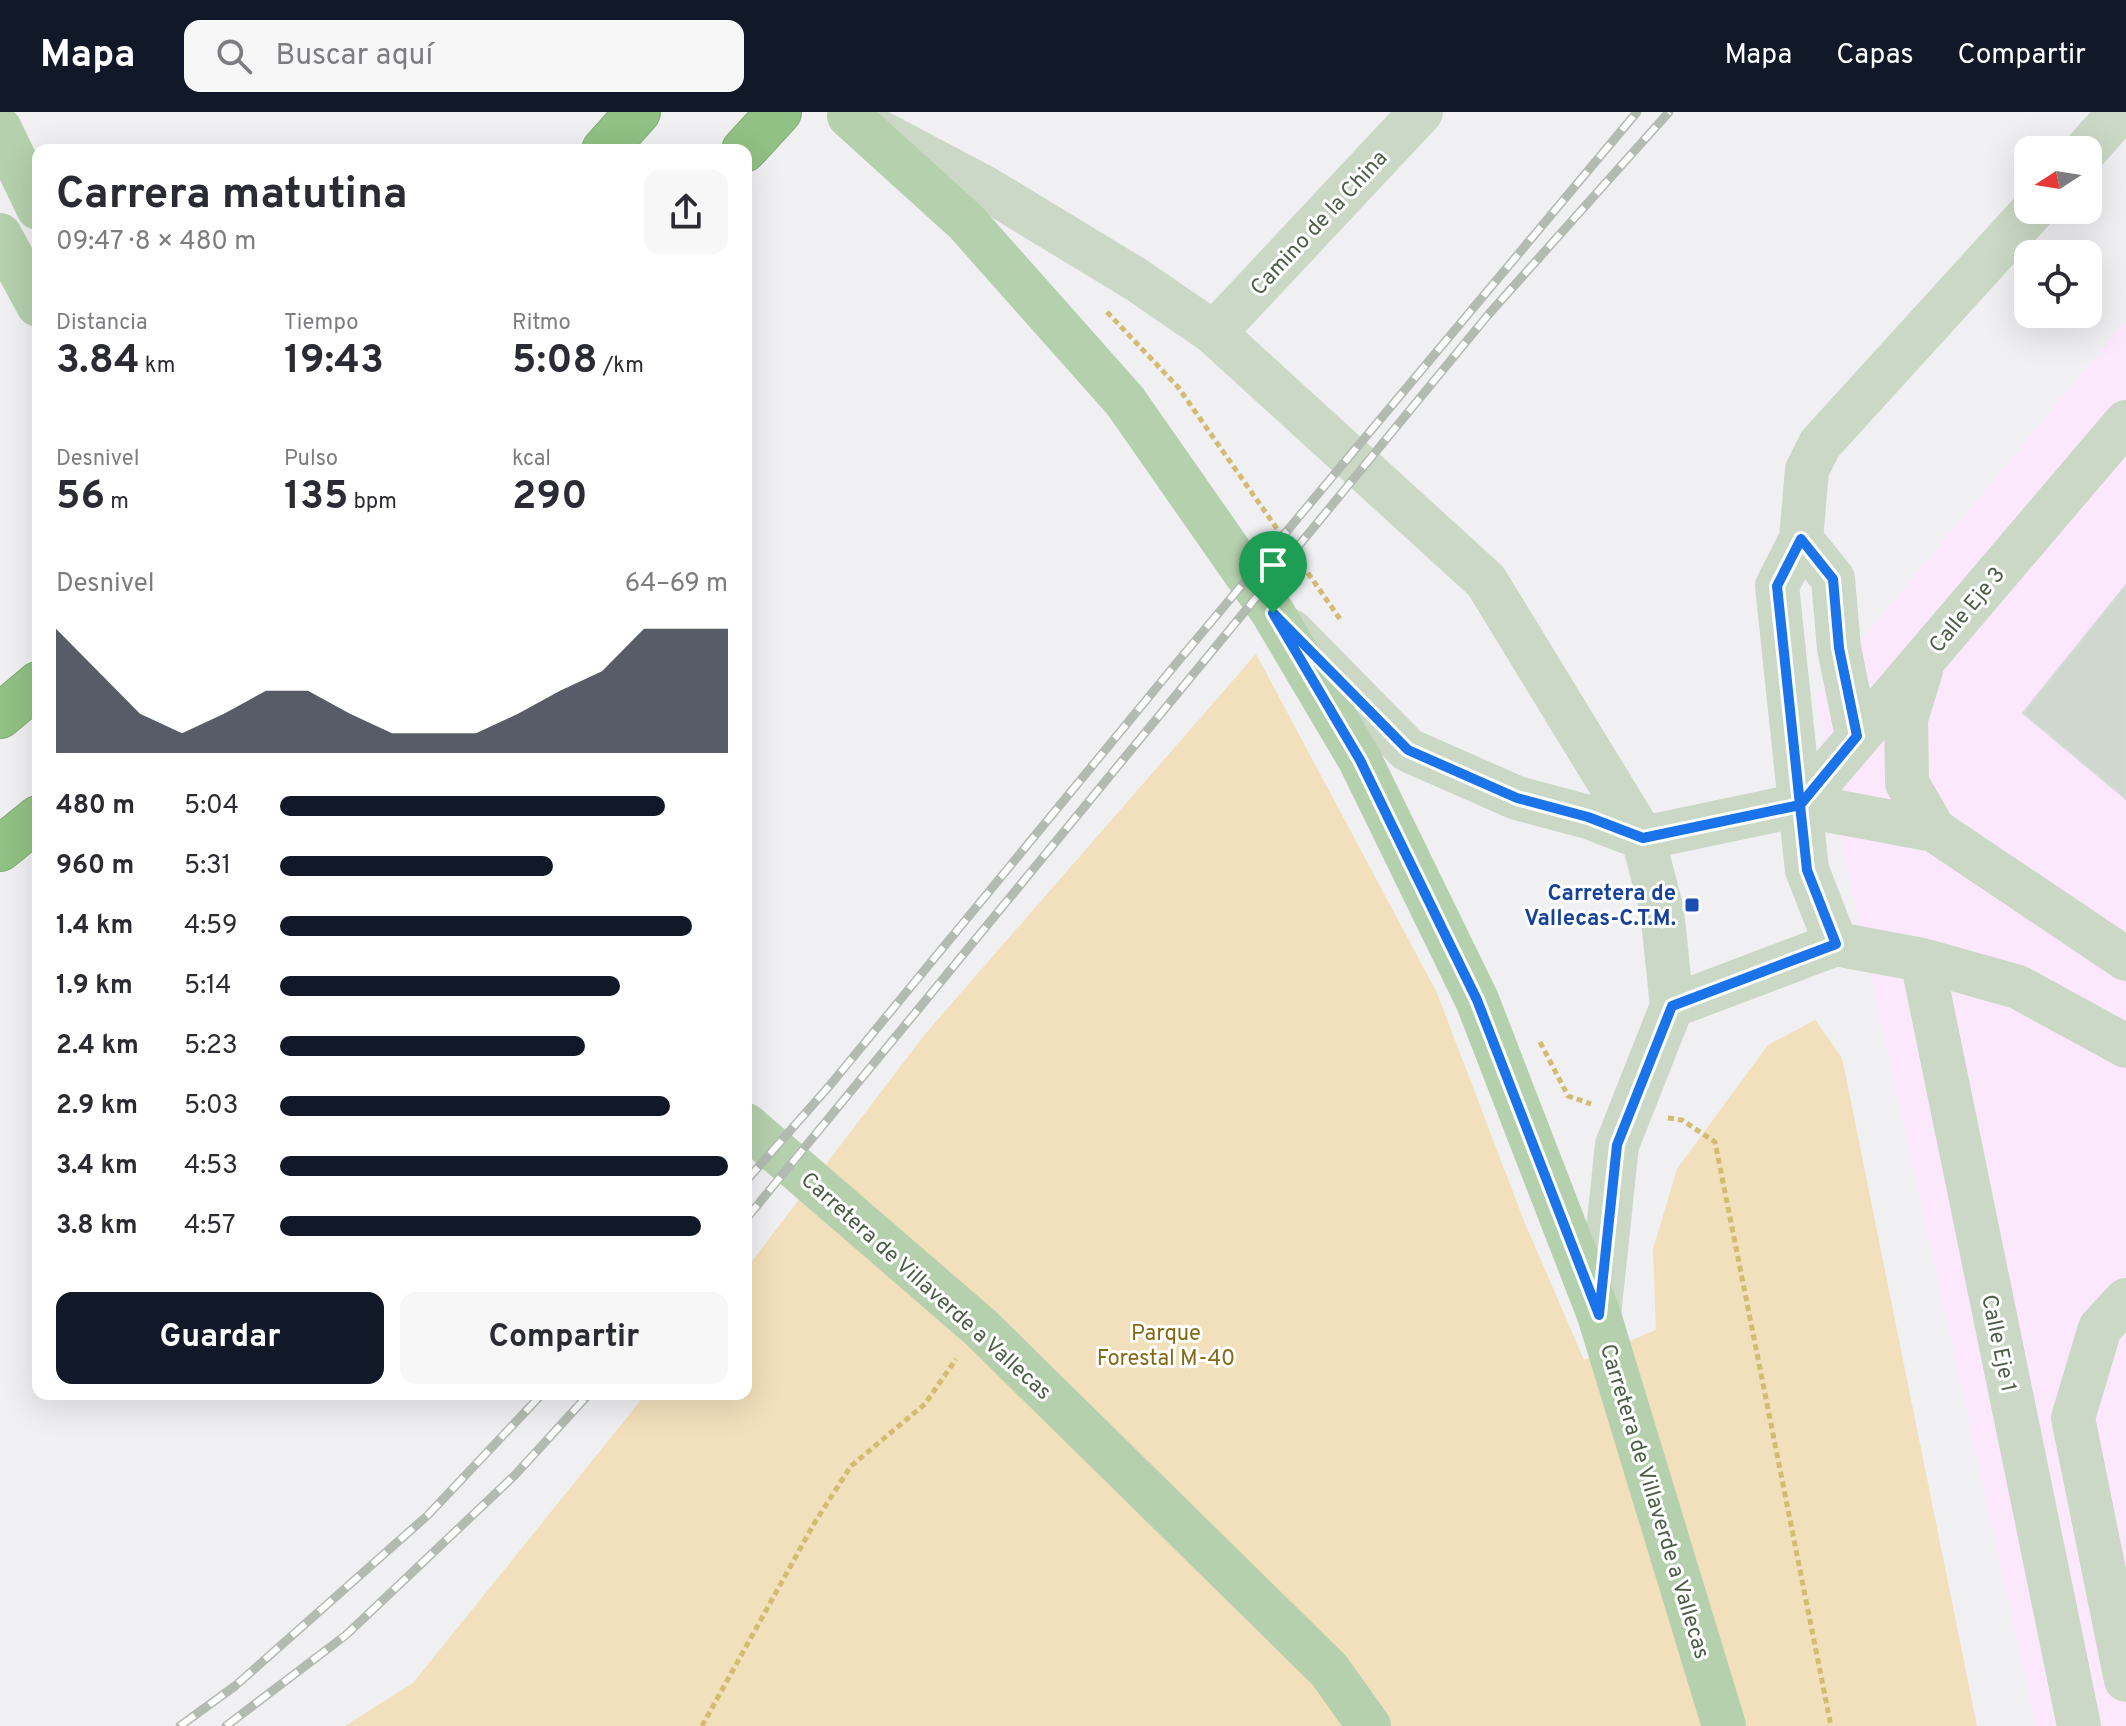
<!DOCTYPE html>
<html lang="es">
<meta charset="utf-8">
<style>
:root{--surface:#fff;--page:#f7f7f7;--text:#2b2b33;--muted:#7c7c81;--accent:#111827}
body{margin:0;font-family:Overpass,sans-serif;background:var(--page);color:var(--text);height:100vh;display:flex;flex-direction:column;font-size:30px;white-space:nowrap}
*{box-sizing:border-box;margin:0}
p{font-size:26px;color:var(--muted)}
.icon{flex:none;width:44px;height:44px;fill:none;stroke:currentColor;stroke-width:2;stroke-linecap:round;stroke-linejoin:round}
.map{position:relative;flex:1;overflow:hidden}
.drawer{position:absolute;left:32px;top:32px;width:720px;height:1256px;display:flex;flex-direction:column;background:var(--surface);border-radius:16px;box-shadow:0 8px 32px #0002}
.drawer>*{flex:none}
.needle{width:52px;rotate:258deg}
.fabs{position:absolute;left:2014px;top:24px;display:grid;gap:16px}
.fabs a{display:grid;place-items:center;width:88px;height:88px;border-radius:16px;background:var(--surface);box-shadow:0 8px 32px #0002;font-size:40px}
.pin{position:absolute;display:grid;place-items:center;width:68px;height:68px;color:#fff;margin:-82px -34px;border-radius:50% 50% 50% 0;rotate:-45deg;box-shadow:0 0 8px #0007}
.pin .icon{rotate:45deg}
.round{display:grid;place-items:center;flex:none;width:84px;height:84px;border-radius:16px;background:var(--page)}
.headline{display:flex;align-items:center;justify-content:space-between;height:136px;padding:0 24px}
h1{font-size:44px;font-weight:700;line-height:60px}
.metrics{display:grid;grid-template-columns:repeat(3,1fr);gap:12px;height:136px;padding:8px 24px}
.metrics div{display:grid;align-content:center}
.metrics b{font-size:40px;font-weight:700}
.metrics small{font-size:22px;font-weight:400}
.metrics p{font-size:22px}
.chart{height:224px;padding:16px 24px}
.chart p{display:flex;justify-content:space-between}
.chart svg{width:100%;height:144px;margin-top:8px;fill:var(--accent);opacity:.7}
.button{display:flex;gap:16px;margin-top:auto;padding:16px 24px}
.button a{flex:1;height:92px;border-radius:16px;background:var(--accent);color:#fff;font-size:32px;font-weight:700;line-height:92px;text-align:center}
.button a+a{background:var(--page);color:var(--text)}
ul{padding:0 24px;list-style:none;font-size:26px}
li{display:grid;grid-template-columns:128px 96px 1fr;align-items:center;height:60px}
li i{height:20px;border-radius:10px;background:var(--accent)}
header{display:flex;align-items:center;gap:48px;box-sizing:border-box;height:112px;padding:0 40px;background:var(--accent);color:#fff}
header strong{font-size:38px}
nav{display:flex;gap:44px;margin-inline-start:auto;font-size:28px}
.search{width:560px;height:72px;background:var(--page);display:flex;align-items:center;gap:20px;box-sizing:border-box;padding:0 28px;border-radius:16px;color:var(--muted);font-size:30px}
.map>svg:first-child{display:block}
</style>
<header>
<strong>Mapa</strong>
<div class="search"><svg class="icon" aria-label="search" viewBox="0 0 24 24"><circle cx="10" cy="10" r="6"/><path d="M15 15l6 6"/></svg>Buscar aquí</div>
<nav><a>Mapa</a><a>Capas</a><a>Compartir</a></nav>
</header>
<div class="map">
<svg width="2126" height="1614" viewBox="0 0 2126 1614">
<rect width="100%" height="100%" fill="#f0eff2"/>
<path fill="#fce8fd" d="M2126,208v1406h-90l-196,-890 -24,-141z"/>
<path fill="#f2dfbb" d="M1256,542l181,339 87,228 60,139 72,-30 -3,-81 24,-80 91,-124 47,-25 27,38 135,668h-1632l68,-43 233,-289h100v-125l180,-236z"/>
<path fill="#d0d7ce" stroke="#d3dbd3" stroke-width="2" d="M2126,473v214l-103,-86z"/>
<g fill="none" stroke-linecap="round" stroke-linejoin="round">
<g stroke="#7cad6f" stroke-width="46">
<path id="highway" d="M604,38l34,-38
M744,38l35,-38
M0,604l38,-32
M0,737l38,-31"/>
</g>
<path stroke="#d2bc71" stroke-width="5" stroke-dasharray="6 4" stroke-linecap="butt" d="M1107,200l71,75 162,232
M1540,930l28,54 23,8
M1668,1006l14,2 33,22 116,584
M702,1614l113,-204 36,-56 74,-62 31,-45"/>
<path stroke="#cad8c5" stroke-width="44" d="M874,17l113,60 150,91 77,53 272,248 157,257 157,-33 134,25 192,129
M2086,38l34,-38
M2033,98l-213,234 -13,26 -6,69 -24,47 30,284 29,74 86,16 96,27 108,59
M1214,221l207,-221
M1801,427l32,40 6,69 18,88
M1291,519l117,119 109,48 71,19 55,21 19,73 10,95 -55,139 -18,170
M1921,558l-15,49 1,64 27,47
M1800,693l326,-383
M1922,848l157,766
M1672,894l164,-62
M2126,1188l-26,28 -27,90 53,262"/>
<path stroke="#b5d0ad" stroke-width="44" d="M849,4l117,106 159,179 148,212 87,147 117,240 122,315 125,411
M0,17l38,79
M0,123l38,70
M746,1013l234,202 349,343 40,56"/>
<use href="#highway" stroke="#91c184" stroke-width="44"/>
<g stroke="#b2bab1" stroke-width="9">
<path id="rail" d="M746,1069l85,-97 344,-419 462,-553
M746,1107l742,-904 181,-203
M180,1614l55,-40 193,-171 114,-121
M226,1614l120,-91 169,-160 74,-81"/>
</g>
<use href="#rail" stroke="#fff" stroke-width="6" stroke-dasharray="18" stroke-linecap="butt"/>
</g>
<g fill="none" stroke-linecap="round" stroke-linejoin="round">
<g stroke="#fff" stroke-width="16">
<path id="route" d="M1273,501l135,137 109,48 71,19 55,21 157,-33 -23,-219 24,-47 32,40 6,69 18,88 -57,69 7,65 29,74 -164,62 -55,139 -18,170 -122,-315 -117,-240 -87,-147"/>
</g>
<use href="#route" stroke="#1a73e8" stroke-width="10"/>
</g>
<rect fill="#1a4fb4" stroke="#fff" stroke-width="3" x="1684" y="785" width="16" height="16" rx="4"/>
<g text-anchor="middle" stroke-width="6" stroke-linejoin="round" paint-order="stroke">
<g font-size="22" fill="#4c5e46" stroke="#fff">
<text transform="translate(1318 110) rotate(-47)" y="8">Camino de la China</text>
<text transform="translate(1966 497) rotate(-50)" y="8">Calle Eje 3</text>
<text transform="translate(927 1173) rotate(42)" y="8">Carretera de Villaverde a Vallecas</text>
<text transform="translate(2000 1231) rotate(78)" y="8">Calle Eje 1</text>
<text transform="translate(1656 1389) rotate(73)" y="8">Carretera de Villaverde a Vallecas</text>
</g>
<g font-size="22" font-weight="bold" fill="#164399" stroke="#fff" text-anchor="end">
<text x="1676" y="788">Carretera de<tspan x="1676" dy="25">Vallecas-C.T.M.</tspan></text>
</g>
<g font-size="22" fill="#846a12" stroke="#fff">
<text x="1166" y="1228">Parque<tspan x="1166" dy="25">Forestal M-40</tspan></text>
</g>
</g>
</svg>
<div class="fabs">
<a><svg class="needle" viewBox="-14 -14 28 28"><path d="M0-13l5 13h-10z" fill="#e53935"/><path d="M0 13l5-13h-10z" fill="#7c7c81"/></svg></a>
<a><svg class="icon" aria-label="locate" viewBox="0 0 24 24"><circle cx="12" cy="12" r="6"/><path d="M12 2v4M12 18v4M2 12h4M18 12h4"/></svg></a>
</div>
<div class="pin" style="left:1273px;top:501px;background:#1e9e55"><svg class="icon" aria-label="arrive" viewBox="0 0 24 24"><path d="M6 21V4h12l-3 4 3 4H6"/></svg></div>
<section class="drawer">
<div class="headline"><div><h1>Carrera matutina</h1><p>09:47 · 8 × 480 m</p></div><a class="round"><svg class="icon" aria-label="share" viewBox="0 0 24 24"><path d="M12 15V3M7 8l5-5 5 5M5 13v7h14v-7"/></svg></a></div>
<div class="metrics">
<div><p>Distancia</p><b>3.84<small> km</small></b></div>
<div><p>Tiempo</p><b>19:43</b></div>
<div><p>Ritmo</p><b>5:08<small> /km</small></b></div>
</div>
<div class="metrics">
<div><p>Desnivel</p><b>56<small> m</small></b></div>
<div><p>Pulso</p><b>135<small> bpm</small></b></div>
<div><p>kcal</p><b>290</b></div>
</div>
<div class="chart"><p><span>Desnivel</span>64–69 m</p>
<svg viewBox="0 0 160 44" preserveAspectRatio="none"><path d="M0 44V6L10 19L20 32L30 38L40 32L50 25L60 25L70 32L80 38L90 38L100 38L110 32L120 25L130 19L140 6L150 6L160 6V44z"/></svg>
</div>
<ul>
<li><b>480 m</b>5:04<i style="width:86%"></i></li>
<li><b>960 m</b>5:31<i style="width:61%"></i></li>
<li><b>1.4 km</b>4:59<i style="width:92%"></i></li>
<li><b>1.9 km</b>5:14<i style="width:76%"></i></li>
<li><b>2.4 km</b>5:23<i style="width:68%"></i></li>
<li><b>2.9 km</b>5:03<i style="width:87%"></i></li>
<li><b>3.4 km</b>4:53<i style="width:100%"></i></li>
<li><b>3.8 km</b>4:57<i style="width:94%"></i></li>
</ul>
<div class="button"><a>Guardar</a><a>Compartir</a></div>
</section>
</div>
